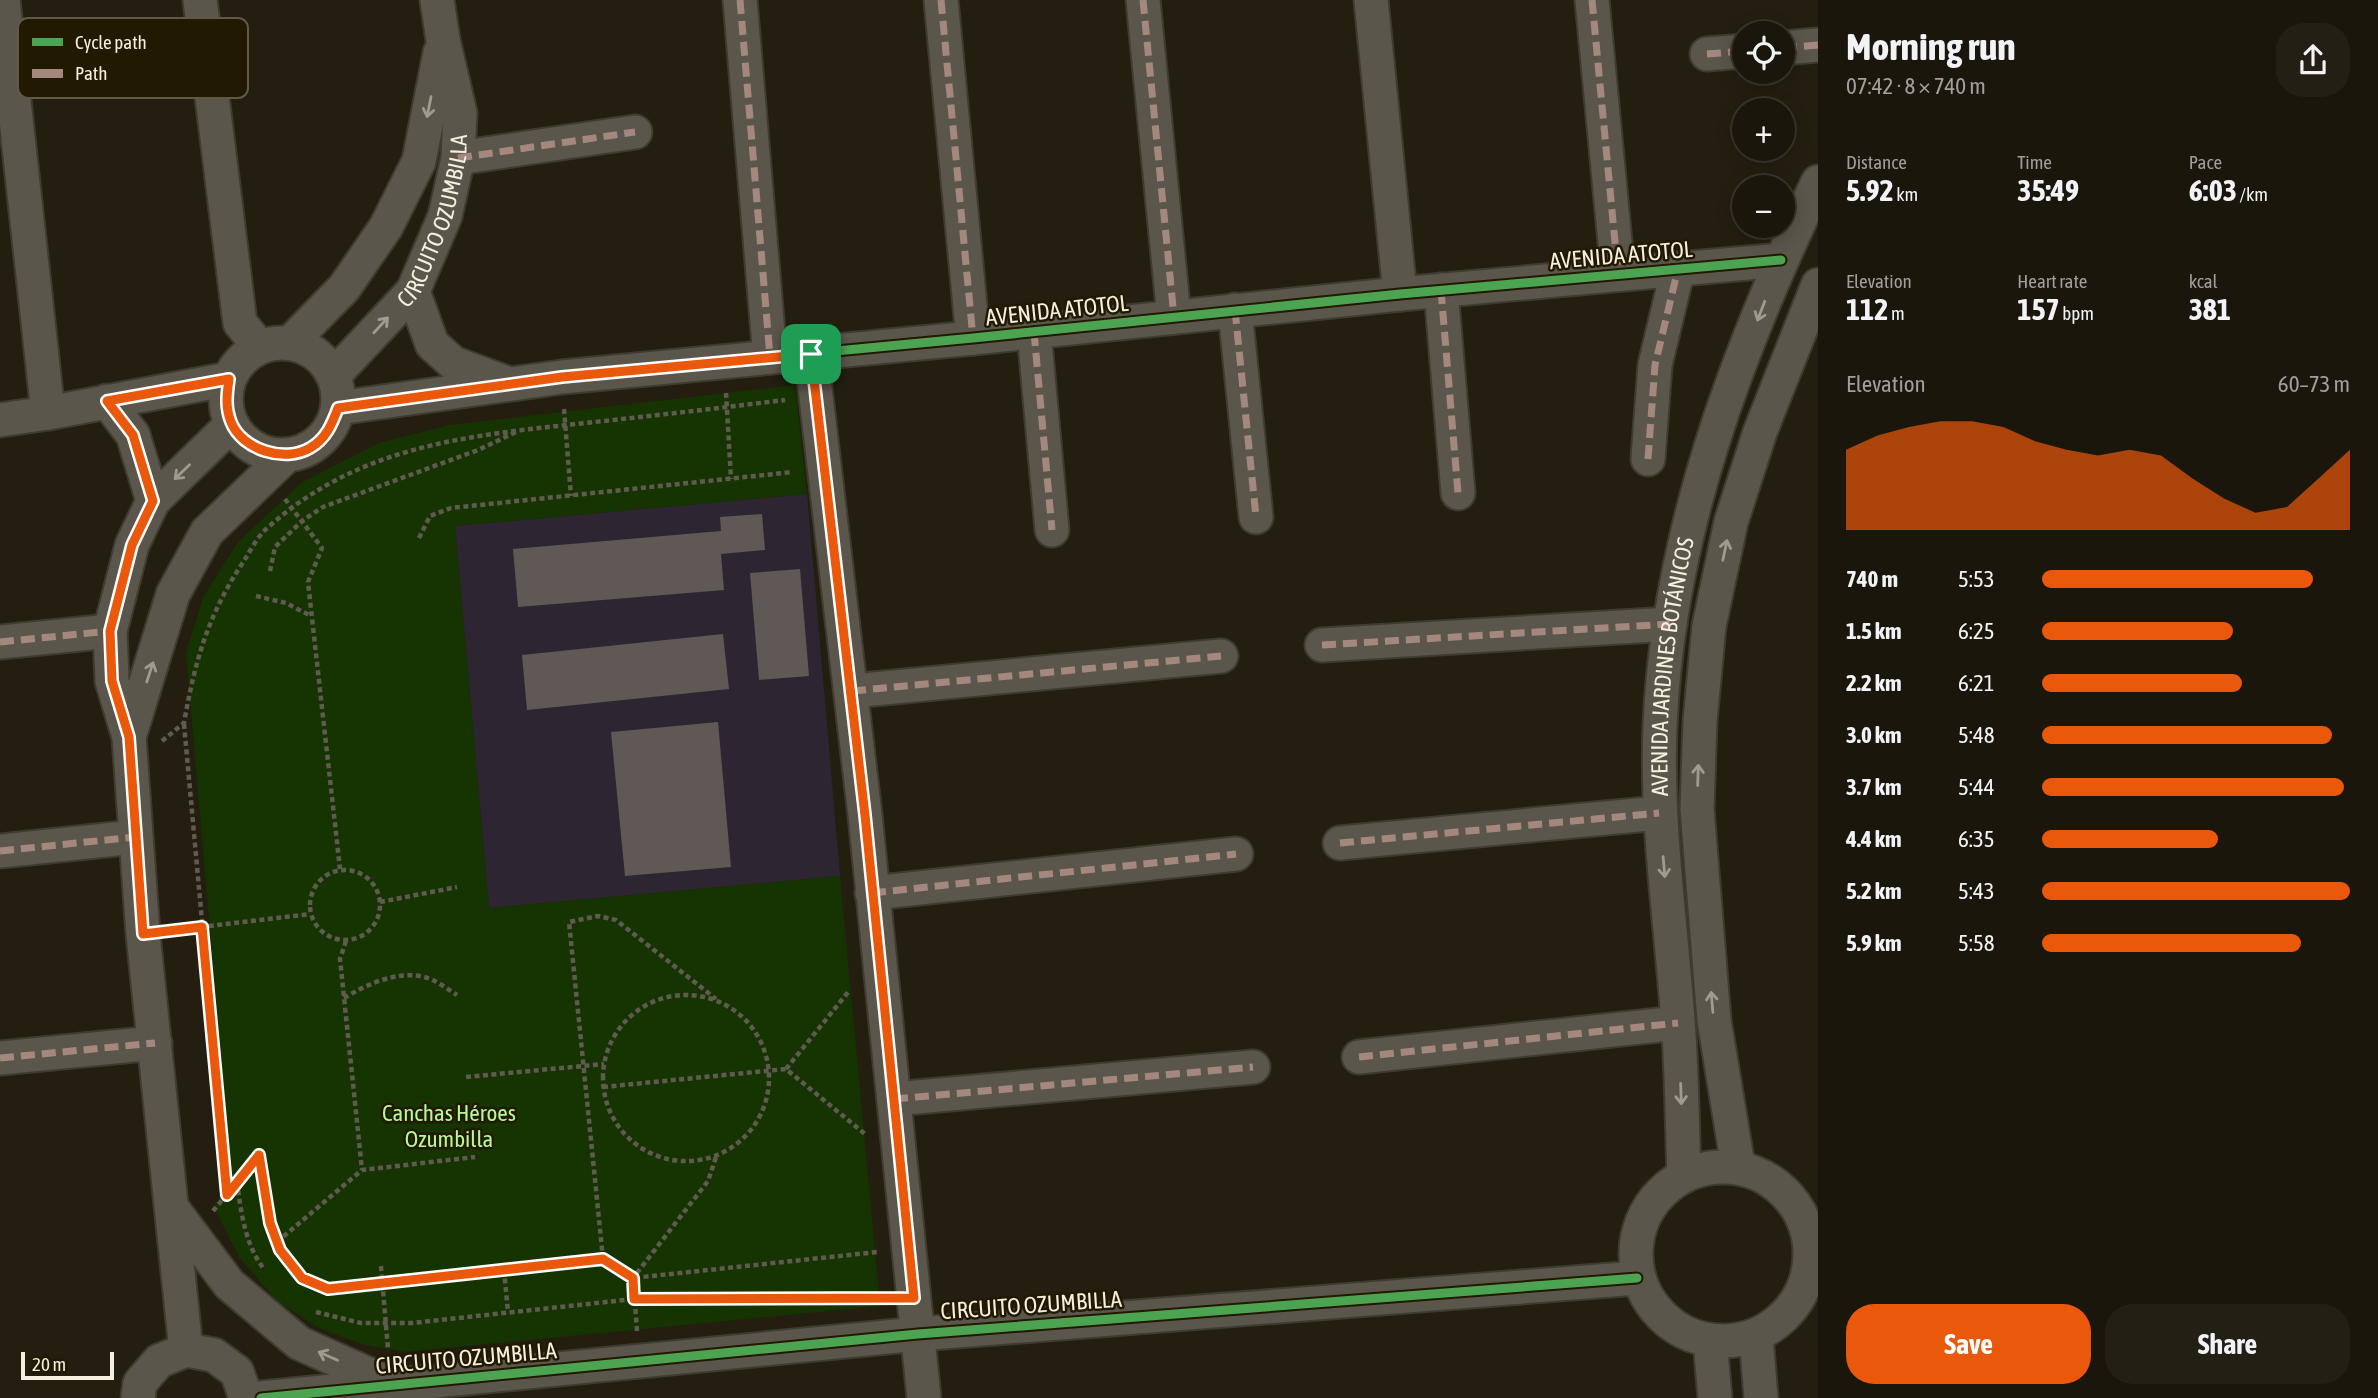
<!DOCTYPE html>
<meta charset="utf-8">
<style>
:root{--surface:#1b160c;--page:#241f15;--text:#f1f3f6;--muted:#a09f9d;--line:#39352d;--accent:#ea580c}
body{margin:0;font-family:"Asap Condensed",sans-serif;background:var(--page);color:var(--text);height:100vh;display:flex;flex-direction:column;font-size:26px;white-space:nowrap}
*{box-sizing:border-box;margin:0}
p{font-size:23px;color:var(--muted)}
.icon{flex:none;width:38px;height:38px;fill:none;stroke:currentColor;stroke-width:2;stroke-linecap:round;stroke-linejoin:round}
.map{position:relative;flex:1;overflow:hidden}
.sheet{display:flex;flex-direction:column;background:var(--surface);width:560px}
.sheet>*{flex:none}
.tools{position:absolute;left:1732px;top:21px;display:grid;gap:14px}
.tools a{display:grid;place-items:center;width:63px;height:63px;border-radius:50%;background:var(--surface);box-shadow:0 4px 18px #0003,0 0 0 2px var(--line);font-size:35px}
.scale{position:absolute;left:21px;bottom:18px;width:93px;box-sizing:border-box;padding-left:7px;border:4px solid #f5efdf;border-top:0;font-size:19px;line-height:24px;white-space:nowrap;color:#f5efdf;-webkit-text-stroke:5px #221901;paint-order:stroke}
.pin{position:absolute;display:grid;place-items:center;width:60px;height:60px;color:#fff;margin:-30px;border-radius:14px;box-shadow:0 4px 10px #0006}
.round{display:grid;place-items:center;flex:none;width:74px;height:74px;border-radius:28px;background:var(--page)}
.summary{display:flex;align-items:center;justify-content:space-between;height:119px;padding:0 28px}
h1{font-size:38px;font-weight:700;line-height:52px}
.stats{display:grid;grid-template-columns:repeat(3,1fr);gap:10px;height:119px;padding:7px 28px}
.stats div{display:grid;align-content:center}
.stats b{font-size:30px;font-weight:700}
.stats small{font-size:19px;font-weight:400}
.stats p{font-size:19px}
.chart{height:196px;padding:14px 28px}
.chart p{display:flex;justify-content:space-between}
.chart svg{width:100%;height:126px;margin-top:7px;fill:var(--accent);opacity:.7}
.primary-button{display:flex;gap:14px;margin-top:auto;padding:14px 28px}
.primary-button a{flex:1;height:80px;border-radius:28px;background:var(--accent);color:#fff;font-size:28px;font-weight:700;line-height:80px;text-align:center}
.primary-button a+a{background:var(--page);color:var(--text)}
ul{padding:0 28px;list-style:none;font-size:23px}
li{display:grid;grid-template-columns:112px 84px 1fr;align-items:center;height:52px}
li i{height:18px;border-radius:9px;background:var(--accent)}
main{display:flex;flex:1;min-height:0}
.map>svg:first-child{display:block}
</style>
<main>
<div class="map">
<svg width="1818" height="1398" viewBox="0 0 1818 1398">
<rect width="100%" height="100%" fill="#241e10"/>
<path fill="#2d2632" d="M807,494l33,382 -351,32 -34,-382z"/>
<path fill="#163402" d="M795,385l12,109 -352,32 34,382 351,-32 40,430 -475,46 -44,-8 -44,-17 -40,-26 -37,-43 -27,-52 19,-24 -46,-529 17,-55 35,-56 63,-59 78,-40 70,-18z"/>
<path fill="#605854" d="M762,514l3,36 -44,4 3,36 -206,17 -5,-58 208,-18 -1,-14z
M800,569l9,107 -50,4 -9,-107z
M723,634l6,55 -202,21 -5,-55z
M718,722l13,145 -106,9 -14,-144z"/>
<g fill="none" stroke-linecap="round" stroke-linejoin="round">
<g stroke="#403b30" stroke-width="37">
<g id="minor">
<path d="M3,0l45,413"/>
<path d="M200,0l40,323 20,24"/>
<path d="M740,0l30,357"/>
<path d="M941,0l32,338"/>
<path d="M1143,0l31,317"/>
<path d="M1371,0l29,294"/>
<path d="M1592,0l26,274"/>
<path d="M1783,48l35,-3"/>
<path d="M1707,54l38,-3"/>
<path d="M458,158l177,-26"/>
<path d="M1441,290l17,203"/>
<path d="M413,291l19,53 21,19 51,19"/>
<path d="M1235,310l21,207"/>
<path d="M1034,332l18,198"/>
<path d="M290,343l54,-55 42,-61 33,-66 21,-108"/>
<circle cx="282" cy="399" r="56"/>
<path d="M811,354l54,461 59,583"/>
<path id="s1" d="M334,375l79,-84 32,-75 13,-58 2,-45 -17,-73 -6,-40"/>
<path d="M107,401l26,34 20,66"/>
<path d="M338,408l224,-31 411,-39 427,-44 381,-34"/>
<path d="M0,420l48,-7 181,-34"/>
<path d="M1648,459l7,-94 23,-96"/>
<path d="M0,642l110,-11"/>
<path d="M1322,645l348,-21"/>
<path d="M852,691l369,-35"/>
<path d="M129,737l44,-143 34,-62 80,-77"/>
<path d="M1340,843l319,-30"/>
<path d="M0,851l135,-14"/>
<path d="M872,893l364,-39"/>
<path d="M1359,1057l319,-34"/>
<path d="M0,1058l155,-15"/>
<path d="M894,1099l359,-32"/>
<path d="M1738,1166l-24,-146 -17,-211 3,-88 9,-95 22,-104 29,-90 58,-147"/>
<circle cx="1723" cy="1254" r="87"/>
<path id="s2" d="M1684,1174c-2,-51 -2,-102 -6,-153 -7,-99 -22,-196 -18,-295 8,-192 76,-373 158,-544"/>
<path d="M172,1208l57,76 70,59 89,40"/>
<path d="M1756,1336l5,62"/>
<path d="M1710,1341l5,57"/>
<path d="M186,1350l-43,-416 -14,-197 -17,-56 -2,-50 22,-86 21,-44 78,-76"/>
<path d="M138,1398l2,-15 19,-22 27,-11 28,5 23,17 9,26"/>
<path d="M261,1398l657,-64 719,-56"/>
</g>
</g>
<path stroke="#605b51" stroke-width="4.5" stroke-dasharray="5 3.5" stroke-linecap="butt" d="M726,393l5,86
M564,409l7,87
M285,499l37,49 -14,34 32,287
M419,538l11,-22 21,-8 342,-36
M270,571l5,-24 27,-26 21,-14 155,-57 38,-18
M256,596l30,7 25,13
M184,724l43,471
M162,741l22,-18c11,-62 24,-109 60,-162 6,-10 13,-23 21,-31 93,-85 201,-94 320,-107 67,-7 133,-15 200,-23
M310 905a35 35 0 1 1 70 0a35 35 0 1 1-70 0Z
M380,902l77,-15
M175,930l135,-16
M346,941l-6,18 22,211
M603 1078a83 83 0 1 1 166 0a83 83 0 1 1-166 0Z
M344,998c25,-15 60,-31 89,-18 8,4 16,10 24,15
M786,1069l63,-78
M466,1077l138,-13
M603,1087l183,-18 79,65
M259,1155l10,68 11,27 22,28 26,11 275,-30 30,19 244,-26
M237,1182c4,30 8,63 27,87
M213,1211l46,-55
M277,1242l85,-72 113,-13
M603,1259l-34,-337 29,-6 18,4 100,79
M381,1266l7,83
M504,1270l4,42
M316,1312l45,11h51l222,-24 248,-1
M637,1331l-4,-53 75,-97 8,-24"/>
<use href="#minor" stroke="#5b564c" stroke-width="33"/>
<path stroke="#a5887d" stroke-width="7" stroke-dasharray="14 7" stroke-linecap="butt" d="M740,0l30,357
M941,0l32,338
M1143,0l31,317
M1592,0l26,274
M1783,48l35,-3
M1707,54l38,-3
M458,158l177,-26
M1441,290l17,203
M1235,310l21,207
M1034,332l18,198
M1648,459l7,-94 23,-96
M0,642l110,-11
M1322,645l348,-21
M852,691l369,-35
M1340,843l319,-30
M0,851l135,-14
M872,893l364,-39
M1359,1057l319,-34
M0,1058l155,-15
M894,1099l359,-32"/>
<g stroke="#221901" stroke-width="13">
<path id="cycleway" d="M338,408l224,-31 411,-39 427,-44 381,-34
M261,1398l657,-64 719,-56"/>
</g>
<use href="#cycleway" stroke="#4ca352" stroke-width="9"/>
</g>
<defs><path id="oneway-shaft" d="M-6 0H5M1.5-3L5.5 0L1.5 3" fill="none" stroke-width="1.6" stroke-linecap="round" stroke-linejoin="round" transform="scale(1.75)"/></defs>
<g stroke="#a09b8e">
<use href="#oneway-shaft" transform="translate(429 107) rotate(101)"/>
<use href="#oneway-shaft" transform="translate(1761 311) rotate(111)"/>
<use href="#oneway-shaft" transform="translate(381 325) rotate(-47)"/>
<use href="#oneway-shaft" transform="translate(182 472) rotate(136)"/>
<use href="#oneway-shaft" transform="translate(1725 550) rotate(-78)"/>
<use href="#oneway-shaft" transform="translate(150 672) rotate(-72)"/>
<use href="#oneway-shaft" transform="translate(1698 775) rotate(-88)"/>
<use href="#oneway-shaft" transform="translate(1664 867) rotate(85)"/>
<use href="#oneway-shaft" transform="translate(1712 1002) rotate(-95)"/>
<use href="#oneway-shaft" transform="translate(1681 1094) rotate(88)"/>
<use href="#oneway-shaft" transform="translate(328 1356) rotate(-156)"/>
</g>
<g fill="none" stroke-linecap="round" stroke-linejoin="round">
<g stroke="#fff" stroke-width="14">
<path id="route" d="M811,354l54,461 49,483 -280,1 -1,-21 -30,-19 -275,30 -26,-11 -22,-28 -10,-27 -11,-68 -32,40 -25,-268 -59,7 -14,-197 -17,-56 -2,-50 22,-86 21,-44 -20,-66 -26,-34 122,-22c-2,15 -4,28 2,43 11,28 54,41 79,26 16,-9 22,-24 28,-40l224,-31z"/>
</g>
<use href="#route" stroke="#ea580c" stroke-width="9"/>
</g>
<g text-anchor="middle" stroke-width="5" stroke-linejoin="round" paint-order="stroke">
<g font-size="23" fill="#f5efdf" stroke="#221901">
<text dy="8" stroke="none"><textPath href="#s1" startOffset="189">CIRCUITO OZUMBILLA</textPath></text>
<text transform="translate(1621 255) rotate(-5)" y="8">AVENIDA ATOTOL</text>
<text transform="translate(1057 310) rotate(-6)" y="8">AVENIDA ATOTOL</text>
<text dy="8" stroke="none"><textPath href="#s2" startOffset="509">AVENIDA JARDINES BOTÁNICOS</textPath></text>
<text transform="translate(1031 1305) rotate(-4)" y="8">CIRCUITO OZUMBILLA</text>
<text transform="translate(466 1358) rotate(-5)" y="8">CIRCUITO OZUMBILLA</text>
</g>
<g font-size="23" fill="#b4fa96" stroke="#221901">
<text x="449" y="1121">Canchas Héroes<tspan x="449" dy="26">Ozumbilla</tspan></text>
</g>
</g>
<rect x="18" y="18" width="230" height="80" rx="10" fill="#221901" stroke="#615944" stroke-width="2"/>
<rect x="32" y="38" width="31" height="8" fill="#4ca352"/>
<rect x="32" y="69" width="31" height="9" fill="#a5887d"/>
<g font-size="19" fill="#f5efdf">
<text x="75" y="49">Cycle path</text>
<text x="75" y="80">Path</text>
</g>
</svg>
<div class="tools">
<a><svg class="icon" aria-label="locate" viewBox="0 0 24 24"><circle cx="12" cy="12" r="6"/><path d="M12 2v4M12 18v4M2 12h4M18 12h4"/></svg></a>
<a>+</a>
<a>−</a>
</div>
<div class="scale">20 m</div>
<div class="pin" style="left:811px;top:354px;background:#1e9e55"><svg class="icon" aria-label="arrive" viewBox="0 0 24 24"><path d="M6 21V4h12l-3 4 3 4H6"/></svg></div>
</div>
<section class="sheet">
<div class="summary"><div><h1>Morning run</h1><p>07:42 · 8 × 740 m</p></div><a class="round"><svg class="icon" aria-label="share" viewBox="0 0 24 24"><path d="M12 15V3M7 8l5-5 5 5M5 13v7h14v-7"/></svg></a></div>
<div class="stats">
<div><p>Distance</p><b>5.92<small> km</small></b></div>
<div><p>Time</p><b>35:49</b></div>
<div><p>Pace</p><b>6:03<small> /km</small></b></div>
</div>
<div class="stats">
<div><p>Elevation</p><b>112<small> m</small></b></div>
<div><p>Heart rate</p><b>157<small> bpm</small></b></div>
<div><p>kcal</p><b>381</b></div>
</div>
<div class="chart"><p><span>Elevation</span>60–73 m</p>
<svg viewBox="0 0 160 44" preserveAspectRatio="none"><path d="M0 44V16L10 11L20 8L30 6L40 6L50 8L60 13L70 16L80 18L90 16L100 18L110 26L120 33L130 38L140 36L150 26L160 16V44z"/></svg>
</div>
<ul>
<li><b>740 m</b>5:53<i style="width:88%"></i></li>
<li><b>1.5 km</b>6:25<i style="width:62%"></i></li>
<li><b>2.2 km</b>6:21<i style="width:65%"></i></li>
<li><b>3.0 km</b>5:48<i style="width:94%"></i></li>
<li><b>3.7 km</b>5:44<i style="width:98%"></i></li>
<li><b>4.4 km</b>6:35<i style="width:57%"></i></li>
<li><b>5.2 km</b>5:43<i style="width:100%"></i></li>
<li><b>5.9 km</b>5:58<i style="width:84%"></i></li>
</ul>
<div class="primary-button"><a>Save</a><a>Share</a></div>
</section>
</main>
